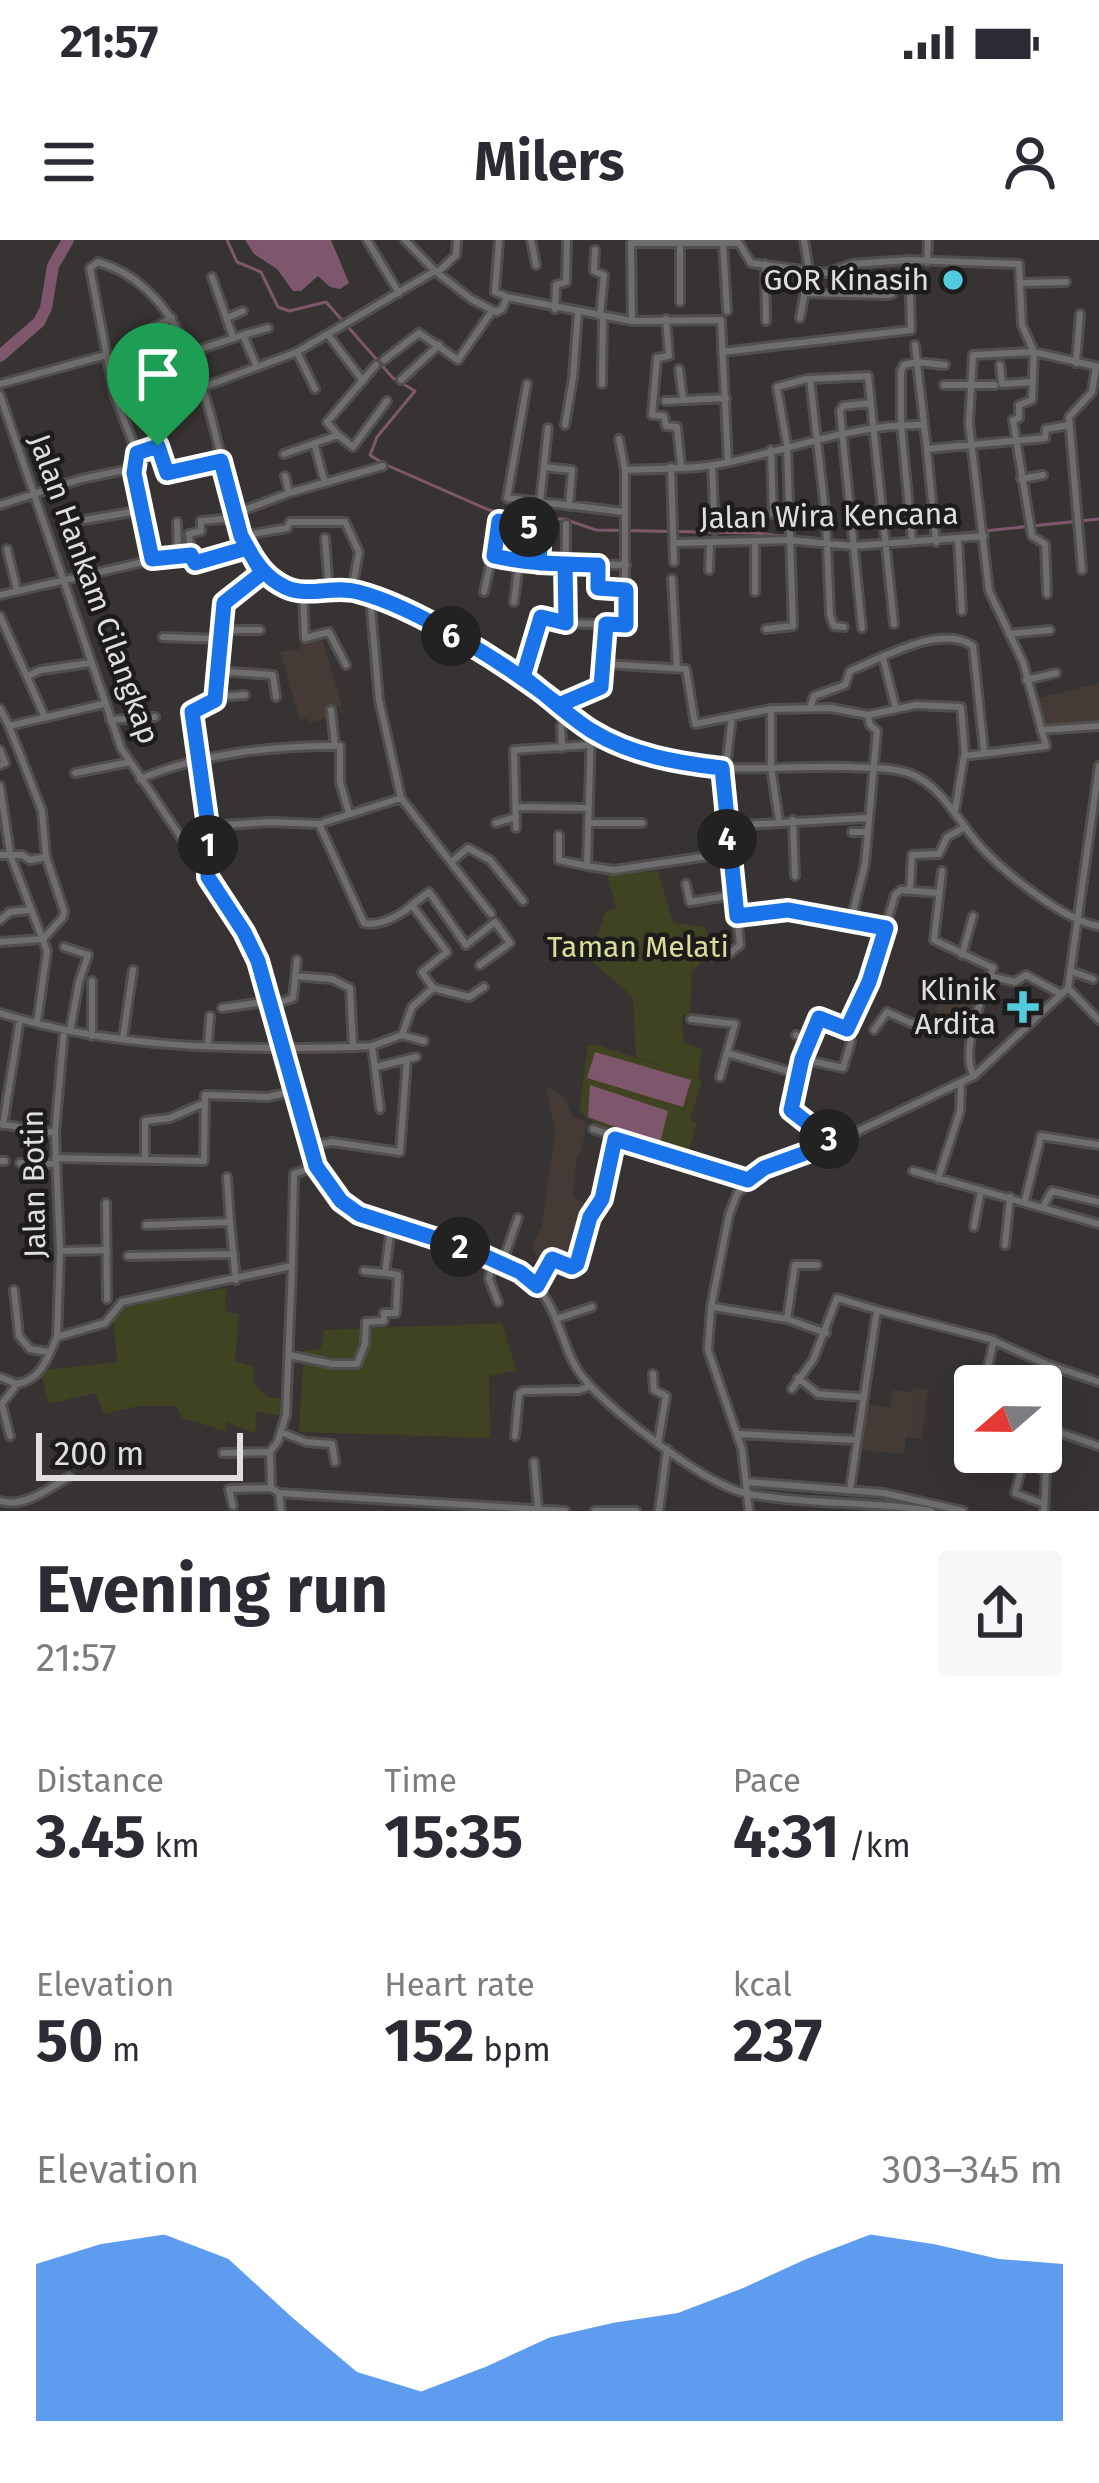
<!DOCTYPE html>
<meta charset="utf-8">
<style>
:root{--surface:#fff;--page:#f7f7f7;--text:#2b2b33;--muted:#7c7c81;--accent:#1a73e8}
body{margin:0;font-family:"Fira Sans",sans-serif;background:var(--page);color:var(--text);height:100vh;display:flex;flex-direction:column;font-size:45px;white-space:nowrap}
*{box-sizing:border-box;margin:0}
p{font-size:39px;color:var(--muted)}
.icon{flex:none;width:66px;height:66px;fill:none;stroke:currentColor;stroke-width:2;stroke-linecap:round;stroke-linejoin:round}
.map{position:relative;height:1271px;overflow:hidden}
.side{display:flex;flex-direction:column;background:var(--surface);flex:1}
.side>*{flex:none}
.needle{width:78px;rotate:250deg}
.buttons{position:absolute;left:954px;top:1125px;display:grid;gap:24px}
.buttons a{display:grid;place-items:center;width:108px;height:108px;border-radius:12px;background:var(--surface);box-shadow:0 12px 48px #0002;font-size:60px}
.scale{position:absolute;left:36px;bottom:30px;width:207px;box-sizing:border-box;padding-left:12px;border:6px solid #e1dfde;border-top:0;font-size:33px;line-height:42px;white-space:nowrap;color:#e1dfde;-webkit-text-stroke:9px #1d1b1b;paint-order:stroke}
.pin{position:absolute;display:grid;place-items:center;width:102px;height:102px;color:#fff;margin:-123px -51px;border-radius:50% 50% 50% 0;rotate:-45deg;box-shadow:0 0 12px #0007}
.pin .icon{rotate:45deg}
.km{position:absolute;width:60px;height:60px;margin:-30px;border-radius:50%;background:#222;color:#fff;font-size:33px;line-height:60px;text-align:center}
.round{display:grid;place-items:center;flex:none;width:126px;height:126px;border-radius:12px;background:var(--page)}
.overview{display:flex;align-items:center;justify-content:space-between;height:204px;padding:0 36px}
h1{font-size:66px;font-weight:700;line-height:90px}
.metrics{display:grid;grid-template-columns:repeat(3,1fr);gap:18px;height:204px;padding:12px 36px}
.metrics div{display:grid;align-content:center}
.metrics b{font-size:60px;font-weight:700}
.metrics small{font-size:33px;font-weight:400}
.metrics p{font-size:33px}
.chart{height:336px;padding:24px 36px}
.chart p{display:flex;justify-content:space-between}
.chart svg{width:100%;height:216px;margin-top:12px;fill:var(--accent);opacity:.7}
.status{display:flex;justify-content:space-between;align-items:center;height:84px;padding:0 60px;background:var(--surface);direction:ltr}
.status svg{height:33px;fill:currentColor}
header{display:flex;justify-content:space-between;align-items:center;height:156px;padding:0 36px;background:var(--surface);font-size:54px;font-weight:700}
.map>svg:first-child{display:block}
</style>
<div class="status"><b>21:57</b><svg viewBox="0 0 49 12"><path d="M0 12V9h3v3zM5 12V6h3v6zM10 12V3h3v9zM15 12V0h3v12zM26 1h20v11H26zM47 4h2v5h-2z"/></svg></div>
<header><svg class="icon" aria-label="menu" viewBox="0 0 24 24"><path d="M4 6h16M4 12h16M4 18h16"/></svg>Milers<svg class="icon" aria-label="person" viewBox="0 0 24 24"><circle cx="12" cy="8" r="4"/><path d="M4 21q1-7 8-7t8 7"/></svg></header>
<div class="map">
<svg width="1099" height="1271" viewBox="0 0 1099 1271">
<rect width="100%" height="100%" fill="#363332"/>
<path fill="#443b36" d="M322,398l20,68 -17,5 2,7 -18,5 -2,-5 -7,2 -20,-68 20,-3v-5z
M1099,443v40l-57,2 -7,-26z
M920,741l60,13 -10,28 -34,-8 2,-14 -20,-6z
M545,845l21,14 6,18 15,5 -6,31 -4,2 -4,42 14,7 -17,61 -31,-6 -7,-13 10,-20 13,-96z
M913,1148l15,2 -6,49 -16,-2 -2,17 -44,-4 6,-46 24,4 3,-18 19,3z"/>
<path fill="#404321" d="M658,631l15,52 31,4 6,14v12l-18,19 -2,39 -8,6 2,26 18,6 -4,30 4,2 -12,39 7,3 -10,34c-37,-12 -80,-19 -108,-47l9,-64 7,-2 103,35 -62,-22 -3,-60 -44,-38 17,-48 10,-2 -9,-35z
M226,1048l-1,23 14,3 -4,47 19,6 -1,15 14,15 19,3 -1,17 -29,-6 -1,22 -29,-11 -1,9 -43,-13 -6,-12h-37l-35,8 -9,-21 -46,11 -8,-29 4,-5 72,-8 -4,-45 11,-12z
M502,1083l14,47 -27,6 1,62 -191,-6 5,-81 17,-2 3,-19z"/>
<path fill="#7f576d" d="M245,0h86l18,43 -9,6 -10,-2 -12,-11 -17,15h-8l-16,-22 -23,-15z
M595,812l96,28 -8,27 -96,-29z
M590,845l78,26 -8,32 -72,-26z"/>
<g fill="none" stroke-linecap="round" stroke-linejoin="round">
<path stroke="#7f576d" stroke-width="3" d="M227,0l10,22 24,10 17,35 11,4 37,-9 67,76 22,13 -38,46 -7,18 12,8 107,47 44,9h31l32,11 159,3 56,6
M916,298l183,-19
M838,302l57,-2"/>
<path stroke="#7f576d" stroke-width="12" d="M0,116l39,-34 7,-14 7,-42 15,-26"/>
<g stroke="#514f4e" stroke-width="12">
<path id="minor" d="M367,0l32,53
M405,0l30,31
M499,0l-4,52 12,5
M531,0l5,25
M723,3l4,68
M680,5v57
M595,10l-1,21 10,4 -4,41
M927,22l1,-22
M765,24l1,57
M438,32l18,-17 1,-15
M212,37l21,60
M1022,43l44,-1
M804,53l84,2 4,-1v-12h18
M555,69l1,-24 10,-3 1,-42
M227,78l16,-7
M800,78l9,-48 -5,-30
M666,79l3,37 -12,2 -5,57 12,1 2,10 11,1 4,39
M632,81l-1,-78h108l12,20 75,10 26,-9 57,-4 110,4 3,61 12,27 65,15
M243,95l25,-7
M137,96l35,-18
M329,96l34,45
M915,105l9,79
M297,112l18,37
M722,112l189,-22 -2,-69
M1034,112l-2,48 -13,5v13l-6,2 19,116 13,8 2,50
M189,113l54,-18 14,32
M384,120l35,-27 39,27 34,-49
M1076,123l4,-49
M1000,125l2,19 29,-2
M679,129l4,30
M401,140l38,-35
M0,144l106,-29
M527,144l-20,114 118,14
M602,144l1,-68
M944,145h51
M201,148l96,-36 138,-81 36,28 25,13 6,-3 5,-12 125,24 89,-1 7,142
M0,155l121,353 123,183c18,39 31,80 41,121 10,41 15,96 40,131 44,60 137,51 196,90 42,28 36,74 64,107 28,33 123,107 164,114 59,11 122,7 182,17
M665,161l61,-3
M565,185l8,-47 5,-66
M338,195l15,12 34,-46
M619,199l6,31
M314,203l11,40
M771,210l2,64
M927,210l9,92
M137,213l23,-7 8,27 54,-12
M284,214l54,-19 -11,-13 49,-57
M712,225l3,65
M544,227l28,3 -3,36
M671,227l3,95
M285,236l4,17
M1021,239l22,-4
M540,262l8,-74
M0,265l81,-26 54,-11
M234,274l55,-21 94,-27
M84,280l59,-10
M177,282l1,32
M241,296l46,-8 3,-6h55l14,30 -7,38
M325,298l4,52
M958,299l4,72
M912,300l-11,-116v-53l3,-6 13,-3 28,3
M674,303l114,-3 65,6 131,-10
M7,309l10,41
M191,315l-2,-21 12,-3v-10l34,-3
M494,316l25,6 107,3
M152,319l-18,-86 3,-20 -23,-59 -24,-126 8,-6c89,26 109,138 128,216 7,32 13,68 35,93 27,30 62,13 95,20 11,3 23,9 34,14 46,22 94,45 136,74 54,38 80,68 149,83 57,12 116,3 173,5 20,1 44,0 63,7 31,12 48,49 69,72 25,27 84,75 119,80
M598,325v23l28,2
M709,330l1,-27
M1082,330l-13,-153 23,-25 4,-25
M672,339l5,89
M303,352l2,46 24,-6 17,33
M484,352l16,-72 42,11 -3,32
M755,352v-50
M0,355l178,-41 13,1 4,8 52,-15
M370,357l9,103 22,98 90,116
M514,362l5,-40
M0,376l44,99
M565,383l1,-99
M844,387l-10,-1 -4,-11 -4,-96 -16,-140 58,-3 26,248
M862,388l-22,-217 3,-5 28,-3
M766,389l27,-3 -6,-181 -10,-58 30,-8
M221,390h39
M1009,394l41,-4
M163,397l56,2
M883,418l13,51
M603,423l3,-39
M216,431l57,4 3,22
M27,436l14,-6 49,-7
M523,436l18,-59 24,6 60,2v-155c31,-2 65,0 95,-6 68,-13 134,-41 204,-39l3,24 118,-11 1,-9 23,-4
M1026,440l30,-7
M216,457l29,-2
M559,465l40,-15 4,-26 83,5 9,55 76,-15 60,-1 37,7 48,-10 45,2 4,48
M810,468l4,-12 31,-11 5,-14c32,-13 92,-48 123,-25l11,105
M0,469l9,17 94,-22
M771,469v58l8,54
M331,470l4,36
M110,480l45,-3
M561,485l1,23
M9,486l33,85 4,46 18,54 -1,6 -19,21
M1041,490l58,-4
M591,491l-4,135 27,4 115,-17
M0,510l5,13 -5,2
M726,527l6,-50
M722,528l18,177 -10,8
M75,533l55,-11
M140,539c58,-25 137,-34 200,-33v36l9,31
M0,546l10,68 37,97 -10,72
M516,567l72,1
M955,571l9,-55 82,-10 -23,-84 -34,-71 -20,-168 4,-68 59,-3
M793,580l2,56
M496,583l20,-6
M589,583h53
M208,586l62,-4 49,2 82,-26
M725,586l140,-8
M516,588l-2,-78 76,-5
M852,592h14
M559,595v25l28,6
M0,615h22l8,5 16,-3
M451,622l17,-14 22,12 33,41
M942,631l-8,69 59,28c-10,26 -34,84 -19,108
M208,636v-50l-16,-114 24,-15 8,-94 38,-30
M686,644l4,18 43,-7
M910,650l2,-35 27,-1 8,-17 18,-10
M412,665l17,-13 37,53 29,-23 15,21 -30,22
M737,676l51,-5 99,17
M0,680l10,-8 19,-2
M851,680l14,-56 12,-133 -7,-6 -2,-10
M0,702l42,-3
M64,707l24,8 -9,27 -9,49
M962,715l11,-39
M1071,731l22,8
M295,736l37,3 18,9 3,59
M989,736l26,6 11,-7 35,19
M433,748l36,9 15,-10
M1068,748l31,32
M272,765l21,-7 4,-38
M222,768l49,-7
M0,773c114,36 235,37 353,34l19,-1 30,-11 10,-28 21,-19 -11,-16 25,-20 -35,-47c-11,10 -33,22 -48,18l-45,-99
M691,779l44,5 -15,53
M847,789l22,-47 26,-87 6,-5 38,3
M874,790l13,-18 24,11 62,6
M402,795l22,6
M796,795l12,5
M92,796v-55
M123,798l10,-68
M208,806l2,-30
M372,806l8,63
M727,813l71,21
M802,819l41,9 8,-26 -4,-13
M376,827l40,-10
M0,884l55,9
M3,885l17,-106
M593,889l155,51
M833,903c-10,-9 -33,-19 -40,-30 -9,-15 18,-80 26,-95l28,11
M309,906l23,-4 68,10 7,-93
M55,918l149,3 1,-66 63,2 26,-6
M145,919v-38l25,-3 32,-14
M0,921h5
M20,923l35,1
M913,931l186,53
M938,939l22,-68 1,-27
M1025,960l16,-64 58,9
M106,963l1,96
M1044,965l8,-14 47,11
M230,982l6,58
M146,985l84,-3 -3,-45
M974,987l7,-37
M1005,1005l5,-48
M60,1011l47,-1
M128,1016l106,-2
M493,1019l-4,20 9,23
M552,1019l20,8 5,-3 13,-47 12,-18 13,-59
M502,1023l16,-45
M364,1031l21,2 6,-47
M537,1046l15,-28
M14,1050l5,46 11,13 18,3
M713,1067l74,12 39,14
M559,1078l33,-11
M787,1079l8,-54h22
M57,1097l3,-86 -5,-118 9,-103
M289,1115l43,9h25l8,-20 1,-22 18,-1v-8h12l2,-38 -13,-2
M1046,1124l53,18
M988,1126l6,-26
M653,1134l1,16 12,6 -8,47
M0,1137l17,7
M798,1138l20,16 42,3
M17,1144c25,-5 30,-26 40,-47l48,-14 17,-21 170,-36 2,-92 22,-8
M792,1149l21,-29 24,-62 40,12
M1,1165l16,-21
M2,1165l8,31
M1041,1186l58,20
M281,1192l25,10 26,2 3,18
M739,1194l116,6
M515,1196l4,-42 4,-3 56,-1 12,-4
M1026,1212l-11,41 29,11
M223,1213l47,-1
M534,1222l4,46
M1023,1222l23,9 -2,40
M748,1242l136,11 79,18
M850,1249l27,-179 113,29 56,25 -5,22
M279,1253l286,18
M0,1261c24,7 48,-12 69,-24
M233,1266l-4,-17 42,-1
M281,1271l-2,-18 -8,-5 -1,-36 8,-11 8,-26 6,-149
M595,1271h41
M659,1271l8,-62
M749,1271l-7,-62 -34,-99 3,-43 18,-92 8,-21 27,-26 69,-25 141,-67 94,-88 31,-222"/>
</g>
<use href="#minor" stroke="#6f6d6d" stroke-width="6"/>
</g>
<g fill="none" stroke-linecap="round" stroke-linejoin="round">
<g stroke="#fff" stroke-width="24">
<path id="route" d="M158,206l9,27 54,-12 20,75 21,37 -38,30 -9,97 -23,12 16,114v51l36,55 14,29 58,205 25,35 18,13 112,36 49,22 17,14 15,-27 20,8 5,-3 13,-47 12,-18 13,-60 133,41 16,-12 69,-25 -42,-33 11,-51 17,-41 28,11 22,-47 17,-54 -98,-18 -51,6 -15,-148c-45,-5 -91,-13 -130,-37 -24,-15 -46,-37 -69,-54l18,-60 25,6 -1,-59 -26,-1 2,-33 -42,-9 -5,35c34,8 68,8 104,9v23l28,2v35l-20,-1 -5,63 -42,18c-49,-38 -142,-98 -201,-113 -24,-7 -51,6 -73,-5 -19,-9 -27,-22 -38,-39l-52,15 -4,-8 -39,4 -18,-86 3,-20 21,-7"/>
</g>
<use href="#route" stroke="#1a73e8" stroke-width="15"/>
</g>
<g fill="#54cadd" stroke="#1d1b1b" stroke-width="4.5">
<circle cx="953" cy="40" r="12"/>
<path d="M1017 749h12v12h12v12h-12v12h-12v-12h-12v-12h12z"/>
</g>
<g text-anchor="middle" stroke-width="9" stroke-linejoin="round" paint-order="stroke">
<g font-size="30" fill="#e1dfde" stroke="#1d1b1b" text-anchor="end">
<text x="929" y="50">GOR Kinasih</text>
<text x="996" y="760">Klinik<tspan x="996" dy="34">Ardita</tspan></text>
</g>
<g font-size="30" fill="#e1dfde" stroke="#1d1b1b">
<text transform="translate(829 276) rotate(-1)" y="10">Jalan Wira Kencana</text>
<text transform="translate(94 349) rotate(70)" y="10">Jalan Hankam Cilangkap</text>
<text transform="translate(34 944) rotate(-91)" y="10">Jalan Botin</text>
</g>
<g font-size="30" fill="#d7de97" stroke="#1d1b1b">
<text x="638" y="717">Taman Melati</text>
</g>
</g>
</svg>
<div class="buttons">
<a><svg class="needle" viewBox="-14 -14 28 28"><path d="M0-13l5 13h-10z" fill="#e53935"/><path d="M0 13l5-13h-10z" fill="#7c7c81"/></svg></a>
</div>
<div class="scale">200 m</div>
<div class="pin" style="left:158px;top:206px;background:#1e9e55"><svg class="icon" aria-label="arrive" viewBox="0 0 24 24"><path d="M6 21V4h12l-3 4 3 4H6"/></svg></div>
<b class="km" style="left:208px;top:605px">1</b>
<b class="km" style="left:460px;top:1007px">2</b>
<b class="km" style="left:829px;top:899px">3</b>
<b class="km" style="left:727px;top:599px">4</b>
<b class="km" style="left:529px;top:287px">5</b>
<b class="km" style="left:451px;top:396px">6</b>
</div>
<section class="side">
<div class="overview"><div><h1>Evening run</h1><p>21:57</p></div><a class="round"><svg class="icon" aria-label="share" viewBox="0 0 24 24"><path d="M12 15V3M7 8l5-5 5 5M5 13v7h14v-7"/></svg></a></div>
<div class="metrics">
<div><p>Distance</p><b>3.45<small> km</small></b></div>
<div><p>Time</p><b>15:35</b></div>
<div><p>Pace</p><b>4:31<small> /km</small></b></div>
</div>
<div class="metrics">
<div><p>Elevation</p><b>50<small> m</small></b></div>
<div><p>Heart rate</p><b>152<small> bpm</small></b></div>
<div><p>kcal</p><b>237</b></div>
</div>
<div class="chart"><p><span>Elevation</span>303–345 m</p>
<svg viewBox="0 0 160 44" preserveAspectRatio="none"><path d="M0 44V12L10 8L20 6L30 11L40 23L50 34L60 38L70 33L80 27L90 24L100 22L110 17L120 11L130 6L140 8L150 11L160 12V44z"/></svg>
</div>
</section>
